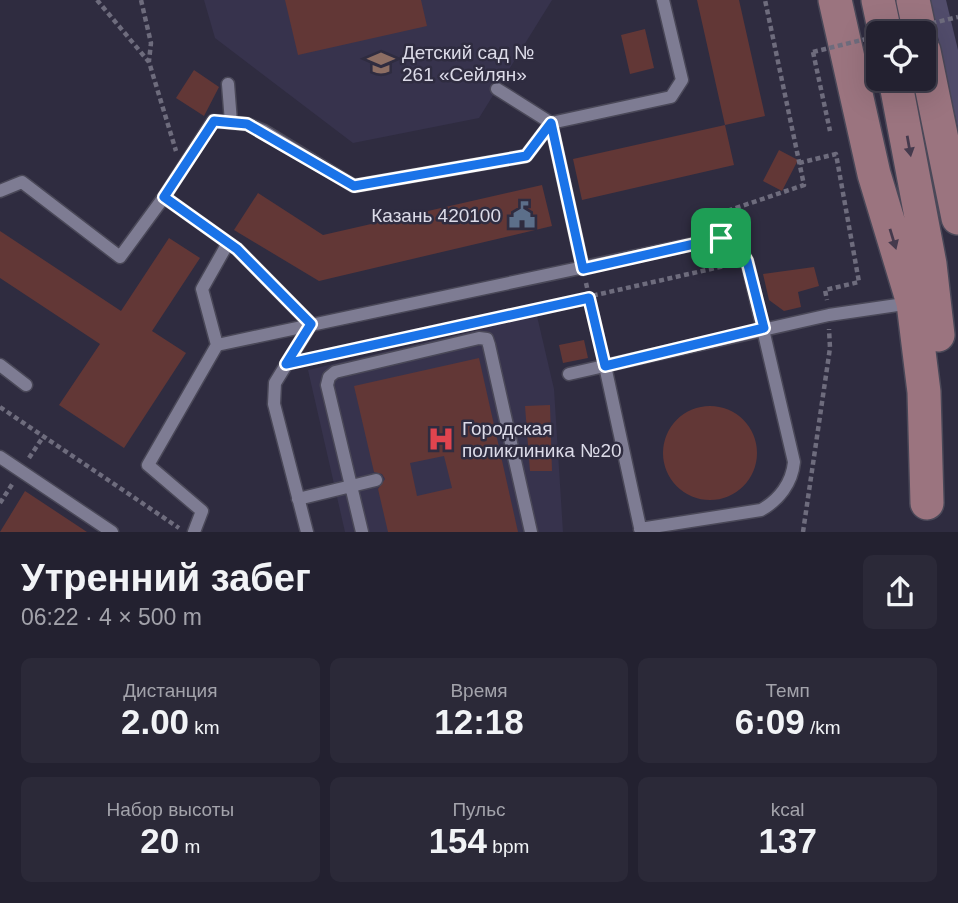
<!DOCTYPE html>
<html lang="ru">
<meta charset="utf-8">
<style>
:root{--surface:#232130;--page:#2b2938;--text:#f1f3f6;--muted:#a3a3ab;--line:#403e4c}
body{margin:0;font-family:Helvetica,sans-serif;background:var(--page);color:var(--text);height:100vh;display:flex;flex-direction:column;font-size:26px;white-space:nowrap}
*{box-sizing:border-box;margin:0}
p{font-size:23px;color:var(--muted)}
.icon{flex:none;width:38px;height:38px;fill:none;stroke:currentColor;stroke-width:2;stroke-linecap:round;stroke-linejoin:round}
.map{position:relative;height:532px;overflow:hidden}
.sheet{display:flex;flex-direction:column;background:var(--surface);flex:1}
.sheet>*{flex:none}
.tools{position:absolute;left:866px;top:21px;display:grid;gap:14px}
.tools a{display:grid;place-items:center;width:70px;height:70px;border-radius:10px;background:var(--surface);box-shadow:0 7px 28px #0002,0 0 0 2px var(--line);font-size:35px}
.pin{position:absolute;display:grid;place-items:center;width:60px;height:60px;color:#fff;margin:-30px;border-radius:14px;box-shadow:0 4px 10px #0006}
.round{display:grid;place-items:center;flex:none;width:74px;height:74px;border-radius:10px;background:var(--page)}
.summary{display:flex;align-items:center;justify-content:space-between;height:119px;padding:0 21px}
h1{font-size:38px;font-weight:700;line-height:52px}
.figures{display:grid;grid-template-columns:repeat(3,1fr);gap:10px;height:119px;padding:7px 21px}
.figures div{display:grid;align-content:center;border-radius:10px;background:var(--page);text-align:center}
.figures b{font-size:35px;font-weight:700}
.figures small{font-size:19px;font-weight:400}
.figures p{font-size:19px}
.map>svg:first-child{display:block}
</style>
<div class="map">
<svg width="958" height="532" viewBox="0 0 958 532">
<rect width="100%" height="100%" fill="#2f2c40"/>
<path fill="#37334d" d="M204,0h348l-73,118 -126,25 -138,-105z
M537,316l17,73 9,143h-218l-37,-162z"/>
<path fill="#514c6b" d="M930,0h16l12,50v79z"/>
<path fill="#623736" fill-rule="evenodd" d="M285,0h136l6,26 -129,29z
M697,0h42l26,116 -40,9z
M645,29l9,39 -24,6 -9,-39z
M194,70l25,17 -15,29 -28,-18z
M725,125l9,40 -152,35 -9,-41z
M779,150l19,10 -16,31 -19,-10z
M542,185l10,41 -233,55 -85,-51 24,-37 65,42z
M0,231l121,80 48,-73 31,20 -48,73 34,22 -62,95 -65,-43 41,-61 -100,-66z
M814,267l5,19 -21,6 3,15 -17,4 -15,-11 -6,-26z
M584,340l4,18 -25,5 -4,-18z
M479,358l39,174h-130l-10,-43 7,-10 -3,-5 -8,-2 -20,-86zM444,456l8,32 -35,8 -7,-33z
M550,405l2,66h-22l-5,-65z
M663 453a47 47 0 1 1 94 0a47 47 0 1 1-94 0Z
M25,491l62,41h-87z"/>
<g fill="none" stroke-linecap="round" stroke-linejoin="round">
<g stroke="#4a4858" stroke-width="15">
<path id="service" d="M228,84l3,38
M497,89l54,34 32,146
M0,191l22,-9 98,75 44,-60 73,52 74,75 -36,59 -1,21 33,128
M164,197l49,-76 34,3 17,7 90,55 172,-30 25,-33 120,-26 11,-17 -19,-80
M217,345l-15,-56 26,-46
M0,365l26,20
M605,366l36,166
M569,374l260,-59 82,-12
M0,457l112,75
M298,499l78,-19
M194,532l8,-21 -54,-46 69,-120 504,-107 18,7 8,16 47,201c-2,21 -15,38 -33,48l-121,19
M362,532l-35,-147 2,-8 6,-5 144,-34 8,1 2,6 42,187"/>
</g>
<g stroke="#4a4858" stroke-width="36">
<path id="secondary" d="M835,0l39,174 39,129 11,89 3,111
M878,0l7,33
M913,0l7,33
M924,51l34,167
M895,79l35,185 8,71"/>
</g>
<path stroke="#6e6c7d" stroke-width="4.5" stroke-dasharray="5 3.5" stroke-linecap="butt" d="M97,0l52,62 27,89
M141,0l10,43 -2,18
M813,52l17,79
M799,163l37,-9 23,128 -34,8 2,10
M721,223v-10l83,-28 -39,-185
M586,283l15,67
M485,320l248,-56
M307,360l23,-5
M0,407l179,121
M29,458l14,-21
M0,503l13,-20
M803,532l27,-184 -1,-19"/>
<use href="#service" stroke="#7e7c93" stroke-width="12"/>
<use href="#secondary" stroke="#9b747f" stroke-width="33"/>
<path stroke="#6e6c7d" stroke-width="4.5" stroke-dasharray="5 3.5" stroke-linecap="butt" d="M890,33l68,-16
M813,52l65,-16"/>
</g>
<defs><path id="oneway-solid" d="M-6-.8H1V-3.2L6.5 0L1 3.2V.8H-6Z" transform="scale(1.75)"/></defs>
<g fill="#453a4d">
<use href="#oneway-solid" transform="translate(909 146) rotate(80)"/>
<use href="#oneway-solid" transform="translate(893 239) rotate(73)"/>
</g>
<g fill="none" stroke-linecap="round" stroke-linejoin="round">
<g stroke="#fff" stroke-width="14">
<path id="route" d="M214,121l33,3 107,62 172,-30 25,-33 32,146 138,-31 17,7 9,16 17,67 -159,38 -16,-68 -303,66 25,-40 -74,-75 -73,-52z"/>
</g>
<use href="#route" stroke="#1a73e8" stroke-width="9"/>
</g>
<defs>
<g id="school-bare" transform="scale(2.1)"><path d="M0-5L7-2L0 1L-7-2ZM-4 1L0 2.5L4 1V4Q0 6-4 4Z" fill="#8d6e63" stroke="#2f2c40" stroke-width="2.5" paint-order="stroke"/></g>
<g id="civic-bare" transform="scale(2.1)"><path d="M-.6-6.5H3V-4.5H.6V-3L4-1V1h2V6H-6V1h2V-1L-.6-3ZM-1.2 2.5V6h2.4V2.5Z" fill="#5c6f8a" stroke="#2f2c40" stroke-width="2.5" paint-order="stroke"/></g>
<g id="hospital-bare" transform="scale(2.1)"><path d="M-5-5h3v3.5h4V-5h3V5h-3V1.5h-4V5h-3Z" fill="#e0444e" stroke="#2f2c40" stroke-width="2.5" paint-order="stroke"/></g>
</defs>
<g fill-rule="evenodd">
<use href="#school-bare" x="381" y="63"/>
<use href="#civic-bare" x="522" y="215"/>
<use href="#hospital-bare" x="441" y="439"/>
</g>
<g text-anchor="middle" stroke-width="5" stroke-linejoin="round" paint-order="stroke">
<g font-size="19" fill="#dcdbe8" stroke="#2f2c40" text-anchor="start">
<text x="402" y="59">Детский сад №<tspan x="402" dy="22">261 «Сейлян»</tspan></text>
<text x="501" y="222" text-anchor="end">Казань 420100</text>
<text x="462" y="435">Городская<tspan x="462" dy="22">поликлиника №20</tspan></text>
</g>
</g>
</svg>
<div class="tools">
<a><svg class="icon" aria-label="locate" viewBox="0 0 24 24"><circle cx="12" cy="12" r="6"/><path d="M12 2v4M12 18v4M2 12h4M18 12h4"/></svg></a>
</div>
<div class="pin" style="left:721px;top:238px;background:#1e9e55"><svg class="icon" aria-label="arrive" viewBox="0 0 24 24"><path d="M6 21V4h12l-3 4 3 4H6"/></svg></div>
</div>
<section class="sheet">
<div class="summary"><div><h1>Утренний забег</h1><p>06:22 · 4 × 500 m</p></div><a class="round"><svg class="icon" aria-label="share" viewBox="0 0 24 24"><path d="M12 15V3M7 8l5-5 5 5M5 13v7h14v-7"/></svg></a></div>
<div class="figures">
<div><p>Дистанция</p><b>2.00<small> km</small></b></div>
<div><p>Время</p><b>12:18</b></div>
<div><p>Темп</p><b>6:09<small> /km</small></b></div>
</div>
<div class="figures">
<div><p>Набор высоты</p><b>20<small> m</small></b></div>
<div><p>Пульс</p><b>154<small> bpm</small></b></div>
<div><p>kcal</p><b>137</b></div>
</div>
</section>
